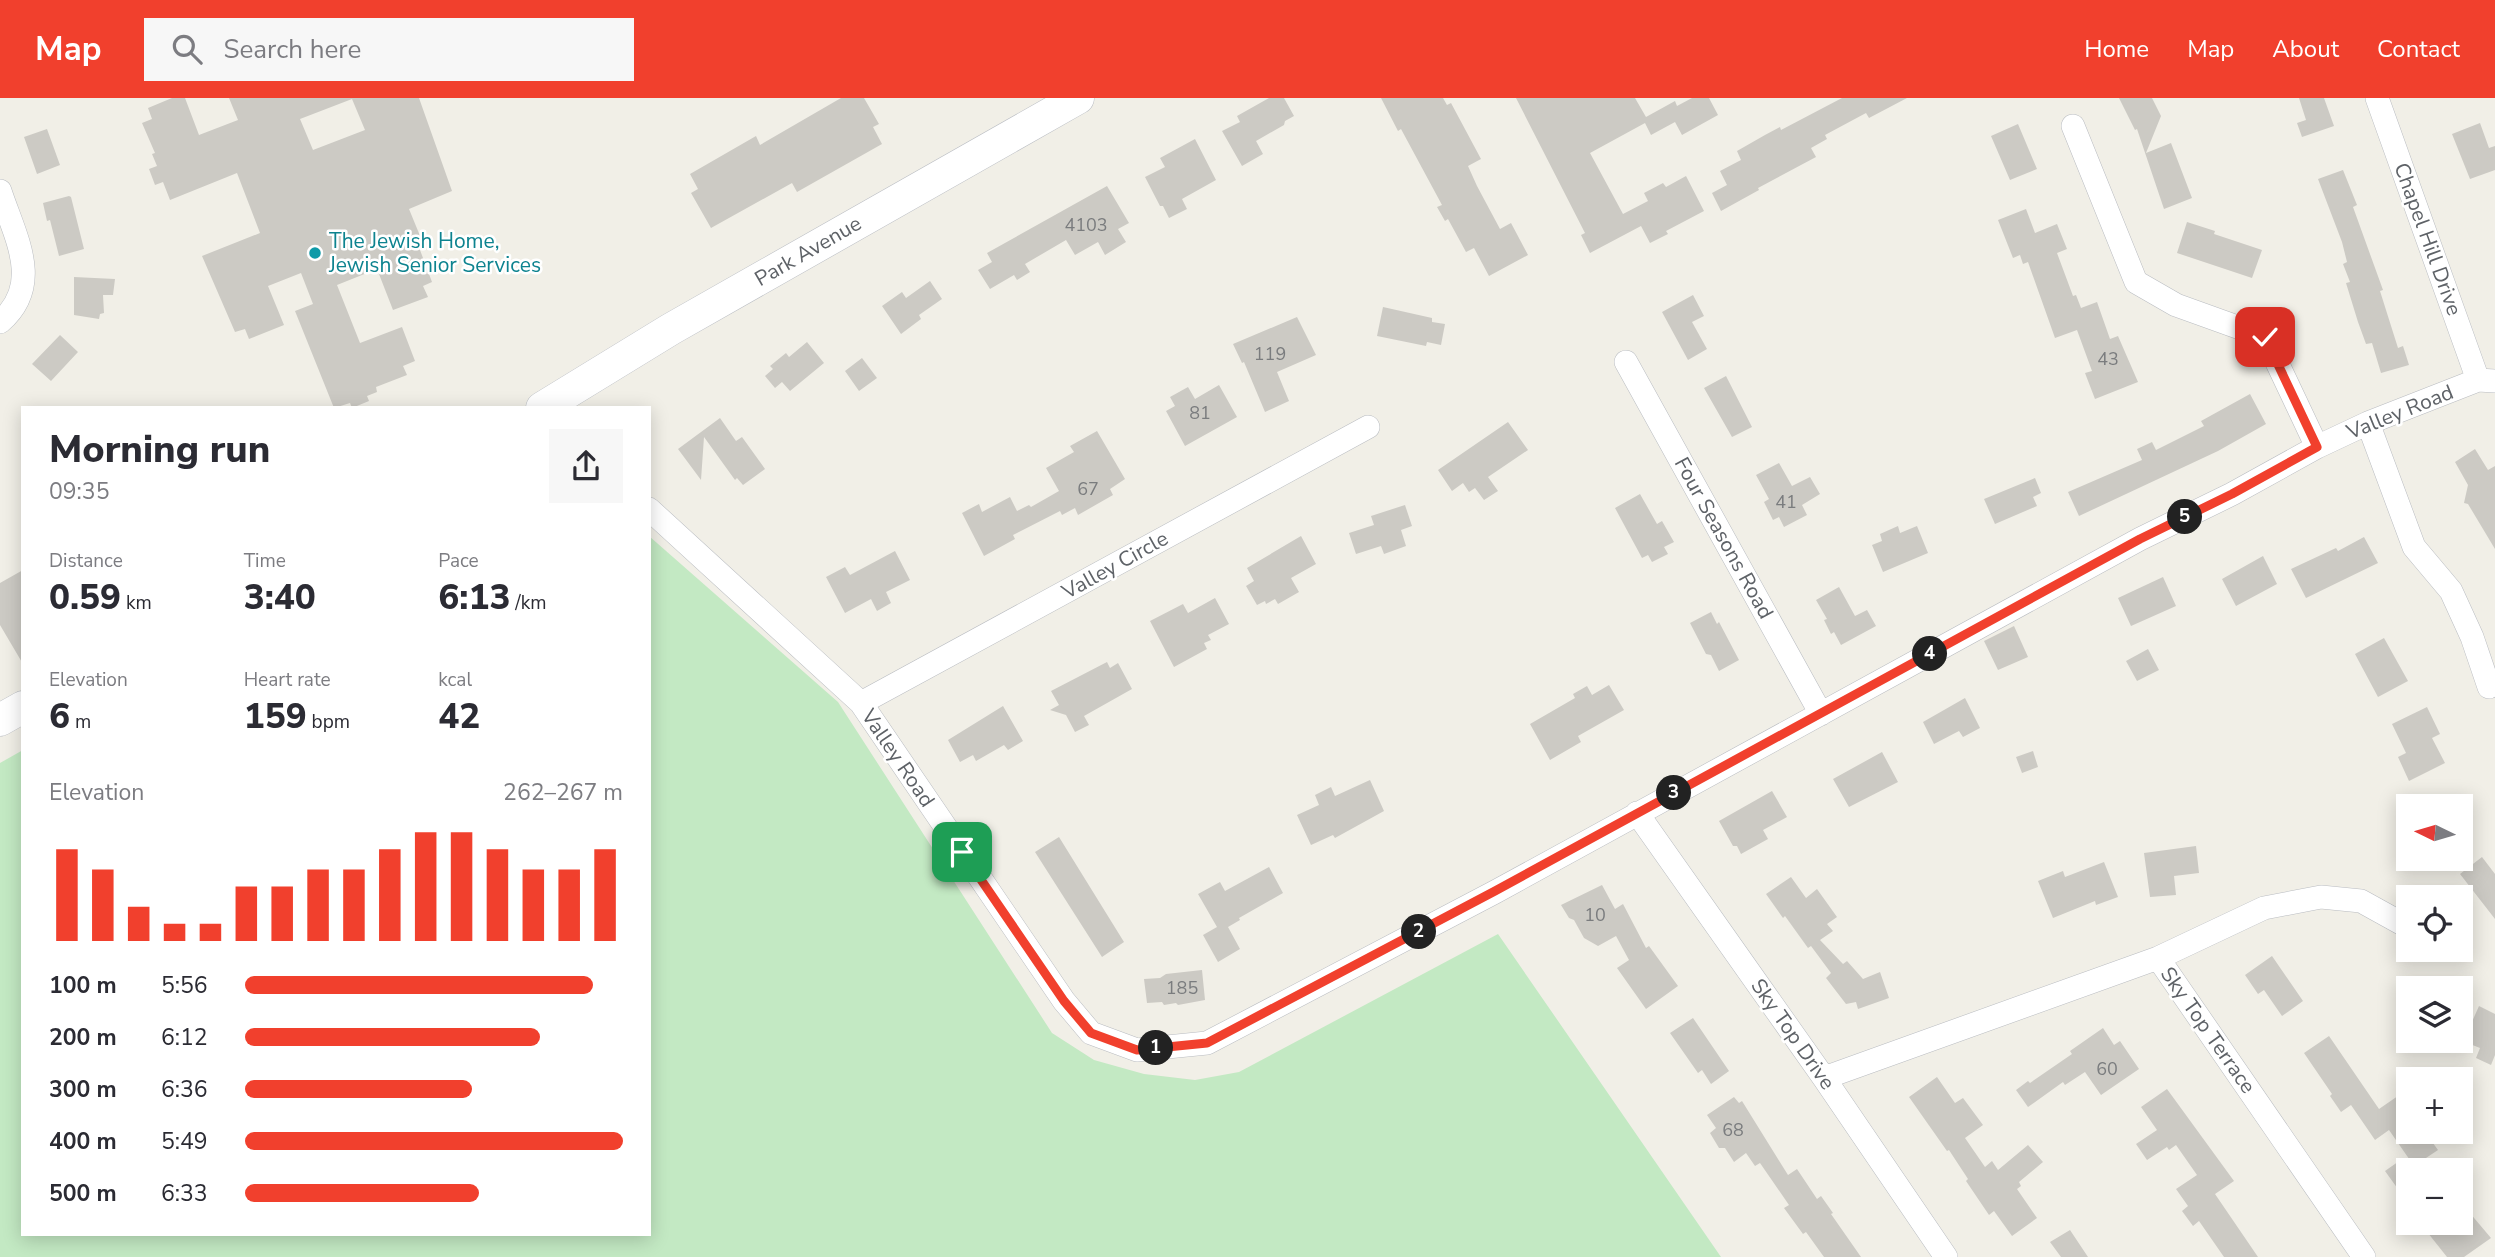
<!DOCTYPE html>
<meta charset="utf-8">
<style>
:root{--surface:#fff;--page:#f7f7f7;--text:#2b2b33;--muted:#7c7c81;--accent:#f1402d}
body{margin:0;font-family:"Nunito Sans",sans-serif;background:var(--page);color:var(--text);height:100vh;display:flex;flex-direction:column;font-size:26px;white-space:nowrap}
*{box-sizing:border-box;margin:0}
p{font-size:23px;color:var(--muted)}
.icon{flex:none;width:38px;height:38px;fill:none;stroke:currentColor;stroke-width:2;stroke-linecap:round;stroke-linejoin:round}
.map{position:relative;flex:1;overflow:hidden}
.panel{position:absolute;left:21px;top:308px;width:630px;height:830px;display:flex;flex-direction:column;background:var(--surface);border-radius:0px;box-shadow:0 4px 18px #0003}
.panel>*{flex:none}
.needle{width:46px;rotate:275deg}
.fabs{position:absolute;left:2396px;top:696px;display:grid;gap:14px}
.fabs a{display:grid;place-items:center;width:77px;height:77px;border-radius:0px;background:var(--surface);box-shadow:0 4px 18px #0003;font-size:35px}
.pin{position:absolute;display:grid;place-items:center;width:60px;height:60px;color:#fff;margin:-30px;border-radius:14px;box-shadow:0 4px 10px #0006}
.km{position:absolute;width:35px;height:35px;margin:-18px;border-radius:50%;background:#222;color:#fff;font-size:19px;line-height:35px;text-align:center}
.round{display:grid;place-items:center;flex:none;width:74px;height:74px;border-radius:0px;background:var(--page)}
.summary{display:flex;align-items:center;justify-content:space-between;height:119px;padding:0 28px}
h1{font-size:38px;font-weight:800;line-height:52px}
.metrics{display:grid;grid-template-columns:repeat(3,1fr);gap:10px;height:119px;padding:7px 28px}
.metrics div{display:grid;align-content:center}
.metrics b{font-size:35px;font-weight:800}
.metrics small{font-size:19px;font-weight:400}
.metrics p{font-size:19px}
.chart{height:196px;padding:14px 28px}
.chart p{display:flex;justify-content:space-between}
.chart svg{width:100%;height:126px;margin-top:7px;stroke:var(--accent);stroke-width:6}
ul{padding:0 28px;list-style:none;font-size:23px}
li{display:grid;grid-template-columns:112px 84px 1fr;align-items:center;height:52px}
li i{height:18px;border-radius:9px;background:var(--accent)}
header{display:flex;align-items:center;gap:42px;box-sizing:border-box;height:98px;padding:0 35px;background:var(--accent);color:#fff}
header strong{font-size:33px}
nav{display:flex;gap:38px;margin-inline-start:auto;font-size:24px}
.search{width:490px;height:63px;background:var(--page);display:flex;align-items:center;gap:18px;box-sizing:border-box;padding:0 24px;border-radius:0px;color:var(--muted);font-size:26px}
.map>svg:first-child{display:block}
</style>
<header>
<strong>Map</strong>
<div class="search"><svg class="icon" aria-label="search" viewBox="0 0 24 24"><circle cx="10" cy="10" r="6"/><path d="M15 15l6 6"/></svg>Search here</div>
<nav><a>Home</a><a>Map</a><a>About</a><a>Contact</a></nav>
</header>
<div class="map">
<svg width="2495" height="1159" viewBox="0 0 2495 1159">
<rect width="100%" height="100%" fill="#f1efe7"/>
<path fill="#c3e9c3" d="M649,438l189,166 214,331 42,27 50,14 51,6 44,-8 259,-138 223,323h-1721v-494l23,-13v484h626z"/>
<path fill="#cccac4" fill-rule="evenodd" d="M172,0h13l14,37 39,-15 -9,-22h190l33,93 -43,18 16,39 -5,2 12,32 -9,4 5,11 -35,13 -16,-41 -40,16 23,58 42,-16 13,34 -12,5 4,9 -31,12 1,5 -10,4 2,5 -17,7 -2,-5 -16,5 -39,-97 18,-7 -12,-31 -33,13 16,39 -35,14 -4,-10 -10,3 -33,-76 58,-23 -23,-60 -67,27 -7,-18 -8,3 -6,-16 8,-3 -5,-12 3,-1 -13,-30 10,-4 -4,-11zM352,1l13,31 -52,20 -13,-31z
M841,0h23l15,26 -6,3 9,17 -85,48 -5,-9 -81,45 -20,-35 7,-4 -8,-15 66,-38 4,9z
M1269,0h15l10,18 -9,5 -1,4 -28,16 7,13 -21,12 -20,-35 18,-9 -3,-6z
M1381,0h62l4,7 4,-2 30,56 -13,7 9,20 23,43 11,-6 17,32 -39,21 -15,-28 -8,4 -18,-33 -3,2 -8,-14 5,-2 -41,-76 -3,2z
M1516,0h119l11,19 29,-16 2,5 15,-8h17l9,17 -36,20 -7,-13 -24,13 -6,-12 -55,30 33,61 25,-13 -4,-8 19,-10 3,4 20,-11 18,35 -38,20 2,3 -18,9 -9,-17 -51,27 -9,-18 4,-2z
M1842,0h65l-38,20 -3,-5 -41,22 2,4 -16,9 5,9 -58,31 1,2 -38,21 -9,-18 15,-8 -7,-14 21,-11 -4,-9 28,-16 15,-8 1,3z
M2119,0h33l9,18 -15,37 25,-10 21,55 -28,11 -27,-80 -2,1z
M2299,0h25l10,28 -32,11 -5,-14 9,-3z
M2480,25l9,25 6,-2v24l-25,9 -18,-45z
M2018,26l19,45 -27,11 -19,-44z
M47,31l13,36 -23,9 -13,-37z
M1195,41l21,41 -34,19 5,10 -18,9 -6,-12h-3l-15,-29 20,-10 -5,-9z
M2343,72l14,35 -4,2 30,83 -3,1 18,57 5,-2 6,19 -28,8 -9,-30 -6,1 -8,-22 -12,-39 4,-1 -7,-18 4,-2 -5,-20 -24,-63z
M1107,88l22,37 -11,6 8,13 -21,13 -7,-13 -23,13 -9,-15 -41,24 5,8 -13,8 -3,-5 -24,14 -12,-19 14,-8 -5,-9z
M69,98l2,1 13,52 -25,7 -9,-36 -3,1 -4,-18z
M2026,111l9,24 22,-9 10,25 -10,4 16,43 3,-1 5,13 16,-6 13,37 8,-3 20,46 -43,17 -10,-26 7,-2 -15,-41 -22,8 -27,-76 -5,2 -3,-9 -7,3 -15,-38z
M2187,124l28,9 -1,3 48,16 -10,28 -75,-25z
M74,179l41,2 -2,16h-10l1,18 -4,1 -1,5 -25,-4z
M930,183l12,18 -23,16 2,4 -20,15 -19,-28 20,-14 4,6z
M1693,197l11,21 -12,6 15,27 -19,11 -26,-48z
M1383,209l49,11v4l13,2 -4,21 -14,-3 -1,4 -49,-10z
M1297,219l19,38 -39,17 12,29 -24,11 -21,-50 -2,1 -9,-19z
M60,237l18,17 -27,29 -19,-17z
M807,244l17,21 -34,28 -8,-9 -7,6 -10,-12 8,-7 -3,-3 16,-13 3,4z
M862,260l15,20 -18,13 -14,-20z
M1726,278l26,51 -20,10 -28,-49z
M1219,287l18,32 -52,29 -19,-35 9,-5 -5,-9 18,-10 7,12z
M2250,296l16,30 -48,27 -139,65 -11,-24 74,-32 -5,-11 15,-7 4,8 48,-24 -3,-5z
M720,320l16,23 6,-4 23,32 -22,16 -6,-7 -2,2 -31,-43 -3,43 -23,-31z
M1508,324l20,28 -40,27 10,14 -14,9 -9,-12 -6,4 -6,-9 -11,8 -14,-21z
M1097,333l28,48 -15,10 3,6 -35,20 -3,-7 -13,7 -2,-4 -47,24 2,4 -31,17 -22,-43 17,-9 3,8 28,-15 7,14 12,-6 2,2 28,-16 -13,-23 28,-16 -4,-6z
M2475,351l13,21 7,-4v83l-27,-45 -4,-1 4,-18 -13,-23z
M1779,365l13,23 18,-9 10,17 -18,11 5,10 -23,12 -5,-10 -6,3 -9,-18 5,-3 -13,-24z
M2035,380l6,15 -8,4 4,9 -42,18 -11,-25z
M1640,396l17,30 5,-3 12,21 -10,5 4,7 -16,8 -4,-7 -6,3 -27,-50z
M1405,407l7,21 -11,4 5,16 -22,8 -3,-8 -25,8 -7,-21 25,-8 -3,-9z
M1898,428l2,7 17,-7 11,27 -45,19 -11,-27 10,-4 -2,-7z
M1301,438l15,28 -25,14 8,14 -21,12 -3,-5 -9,5 -1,-3 -8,4 -11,-19 8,-5 -7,-13z
M2364,439l14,26 -72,35 -15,-29 45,-21 2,3z
M895,453l15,29 -24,12 5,11 -14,8 -6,-12 -26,14 -19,-36 19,-10 5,8z
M2263,458l14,28 -41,22 -14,-27z
M23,472v94l-23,-39v-42z
M2163,479l13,29 -45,20 -13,-28z
M1839,489l16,29 12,-6 9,16 -35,19 -7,-13 -3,2 -7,-14 3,-1 -11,-19z
M1215,500l14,26 -21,11 3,5 -7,3 3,6 -33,18 -24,-46 33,-17 5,9z
M1711,514l6,12 2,-2 20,38 -20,11 -8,-16 -5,-1 -16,-31z
M2014,528l14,31 -30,13 -14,-29z
M2384,540l24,43 -30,16 -23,-43z
M2148,551l11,21 -22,11 -11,-20z
M1107,564l3,6 8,-5 14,26 -48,27 5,9 -14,7 -9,-17 -16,-5 9,-5 -8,-14z
M1609,587l15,25 -46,26 3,6 -31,18 -20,-36 45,-26 -2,-4 14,-8 5,9z
M1965,600l15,30 -17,9 -4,-6 -25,13 -11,-22z
M1003,608l20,35 -15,9 -4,-5 -28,16 -3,-6 -13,7 -12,-22z
M2427,609l13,27 -8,4 13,25 -36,18 -11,-24 8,-4 -14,-29z
M2033,653l5,16 -16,6 -6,-16z
M1882,654l16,30 -49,25 -16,-28z
M1370,682l14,31 -49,27 -2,-3 -22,10 -14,-30 22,-10 -4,-10 16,-8 4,9z
M1772,693l15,26 -24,13 5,9 -27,15 -4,-8h-4l-14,-25z
M1059,739l65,105 -22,15 -67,-105z
M2196,748l3,27 -25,3 2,19 -26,2 -6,-44z
M2482,759l13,17v45l-35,-45z
M2104,764l14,35 -22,8 -1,-4 -42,17 -15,-37 25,-10 2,6z
M1269,769l14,26 -44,25 1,2 -12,7 12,22 -22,13 -15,-27 14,-8 -19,-33 22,-12 5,9z
M1791,779l15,21 11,-9 20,28 -10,7 6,7 -13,9 23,24 4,-3 16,18 17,-7 9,26 -31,11 -2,-7 -10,2 -20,-26 5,-5 -20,-27 -3,2 -23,-32 -2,2 -17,-24z
M1602,787l13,24 8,-5 23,44 3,-2 29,40 -32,23 -29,-41 12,-8 -13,-24 -18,10 -14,-8 -10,-18 -5,-2 -8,-13z
M2272,858l31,45 -21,15 -18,-26 -6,4 -13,-19z
M1202,872l3,30 -27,5 -2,-2 -12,2 -2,-3 -15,1 -3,-24 16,-1 6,-4z
M2479,908l16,8v41l-4,10 -15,-7 4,-10 -20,-8v-21l11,5z
M1693,920l36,53 -18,13 -9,-14 -4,3 -28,-40z
M2103,930l11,17 6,-4 19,28 -38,26 -16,-23 -20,13 -2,-3 -35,25 -12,-17 12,-9 2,2 42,-29 -2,-3z
M2329,938l50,73 29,-20v43h17l13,18 -24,16 -25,-36 -14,10 -24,-35 -10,7 -11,-16 2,-2 -28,-41z
M1937,979l18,26 8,-5 20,27 -18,13 20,29 7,-6 6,9 30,-25 15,17 -24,20 2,4 -4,3 20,29 -25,18 -18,-25 -5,4 -23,-34 2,-2 -19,-29 -2,1 -38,-54z
M2167,991l67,92 -19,13 43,63h-34l-25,-36 -6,5 -11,-15 6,-5 -12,-17 21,-14 -21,-30 -7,5 -2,-3 -20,13 -11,-16 21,-14 -16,-23z
M1734,999l5,6 3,-2 46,74 9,-6 20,30 4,-3 12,17 -2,1 30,43h-37l-18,-25 -3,2 -19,-26 5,-3 -29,-42 -5,3 -9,-13 -12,9 -9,-14h-6l-9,-15 6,-5 -9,-13z
M2402,1061l6,8v36l-23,-32z
M2469,1114l22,26 -27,19h-17l-27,-34h40v-5z
M2070,1132l18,27h-27l-11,-15z"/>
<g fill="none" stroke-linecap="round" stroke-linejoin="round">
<g stroke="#b9bcc1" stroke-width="24">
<path id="minor" d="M2377,0l101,282
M2073,28l63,156 40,23 89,32 52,110
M0,93c15,46 44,93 0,131
M1626,264l195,352
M2368,325l46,124 37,44 21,46 17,50
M649,411l212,194 203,298 27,32 46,17 70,-7 288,-151 645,-353 92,-45 85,-47 51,-24 110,-43 17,1
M861,605l507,-276
M1637,715l187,265 122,179
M2158,860l206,299
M1824,980l334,-120 106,-50 57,-11 40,4 47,26"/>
</g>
<g stroke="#babdc3" stroke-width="33">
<path id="secondary" d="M542,310l129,-79 407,-231
M0,622l23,-13"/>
</g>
<use href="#minor" stroke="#fff" stroke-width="23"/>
<use href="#secondary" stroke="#fff" stroke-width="32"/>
</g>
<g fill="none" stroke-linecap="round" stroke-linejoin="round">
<g stroke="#fff" stroke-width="14">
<path id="route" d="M962,754l102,149 27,32 46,17 70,-7 288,-152 645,-352 92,-45 85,-47 -52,-110"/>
</g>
<use href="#route" stroke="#f1402d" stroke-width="9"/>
</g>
<circle fill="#0f9aa8" stroke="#fff" stroke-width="2.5" cx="315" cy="155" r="7"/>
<g text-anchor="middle" stroke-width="5" stroke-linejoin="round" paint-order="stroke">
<g font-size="18" fill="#7a7c7e">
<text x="1086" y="133">4103</text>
<text x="1270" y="262">119</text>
<text x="2108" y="267">43</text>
<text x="1200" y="321">81</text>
<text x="1088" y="397">67</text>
<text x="1786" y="410">41</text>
<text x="1595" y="823">10</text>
<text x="1182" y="896">185</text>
<text x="2107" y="977">60</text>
<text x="1733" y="1038">68</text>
</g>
<g font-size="21" fill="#5e6267" stroke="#fff">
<text transform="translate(2428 141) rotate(70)" y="7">Chapel Hill Drive</text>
<text transform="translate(808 153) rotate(-30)" y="7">Park Avenue</text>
<text transform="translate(2400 314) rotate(-22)" y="7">Valley Road</text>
<text transform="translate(1724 440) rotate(61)" y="7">Four Seasons Road</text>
<text transform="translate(1115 467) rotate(-29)" y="7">Valley Circle</text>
<text transform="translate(898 660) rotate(56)" y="7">Valley Road</text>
<text transform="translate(2208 932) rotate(55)" y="7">Sky Top Terrace</text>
<text transform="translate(1793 936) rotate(55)" y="7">Sky Top Drive</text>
</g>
<g font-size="21" fill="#0d838f" stroke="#fff" text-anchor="start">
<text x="329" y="150">The Jewish Home,<tspan x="329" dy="24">Jewish Senior Services</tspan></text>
</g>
</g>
</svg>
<div class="fabs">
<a><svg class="needle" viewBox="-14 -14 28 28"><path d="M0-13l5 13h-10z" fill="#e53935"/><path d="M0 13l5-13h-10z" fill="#7c7c81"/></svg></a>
<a><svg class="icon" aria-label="locate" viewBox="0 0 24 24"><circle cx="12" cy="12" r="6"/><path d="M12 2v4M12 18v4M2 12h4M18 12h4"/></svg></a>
<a><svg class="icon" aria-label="layers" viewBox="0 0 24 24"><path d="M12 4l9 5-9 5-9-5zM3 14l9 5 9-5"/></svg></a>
<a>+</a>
<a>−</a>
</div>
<div class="pin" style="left:962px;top:754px;background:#1e9e55"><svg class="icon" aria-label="arrive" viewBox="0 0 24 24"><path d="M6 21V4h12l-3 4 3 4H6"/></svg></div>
<div class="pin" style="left:2265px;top:239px;background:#d93025"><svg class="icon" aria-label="check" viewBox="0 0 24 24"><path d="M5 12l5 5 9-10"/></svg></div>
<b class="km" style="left:1156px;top:950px">1</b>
<b class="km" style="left:1419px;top:834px">2</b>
<b class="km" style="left:1674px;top:695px">3</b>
<b class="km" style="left:1930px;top:556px">4</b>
<b class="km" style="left:2185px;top:419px">5</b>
<section class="panel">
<div class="summary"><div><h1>Morning run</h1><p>09:35</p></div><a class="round"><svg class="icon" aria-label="share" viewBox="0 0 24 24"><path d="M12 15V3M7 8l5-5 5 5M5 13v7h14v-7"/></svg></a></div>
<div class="metrics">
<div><p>Distance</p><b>0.59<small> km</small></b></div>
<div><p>Time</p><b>3:40</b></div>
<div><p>Pace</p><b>6:13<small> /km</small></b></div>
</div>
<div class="metrics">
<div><p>Elevation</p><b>6<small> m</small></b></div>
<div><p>Heart rate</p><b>159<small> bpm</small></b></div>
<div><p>kcal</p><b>42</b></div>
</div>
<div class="chart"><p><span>Elevation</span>262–267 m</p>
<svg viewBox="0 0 160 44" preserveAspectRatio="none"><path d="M5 44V12M15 44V19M25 44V32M35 44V38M45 44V38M55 44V25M65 44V25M75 44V19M85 44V19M95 44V12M105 44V6M115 44V6M125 44V12M135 44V19M145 44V19M155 44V12"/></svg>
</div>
<ul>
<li><b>100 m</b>5:56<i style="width:92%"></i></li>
<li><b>200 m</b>6:12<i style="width:78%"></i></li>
<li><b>300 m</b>6:36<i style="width:60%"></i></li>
<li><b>400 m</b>5:49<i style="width:100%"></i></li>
<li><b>500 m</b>6:33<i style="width:62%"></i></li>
</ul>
</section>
</div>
